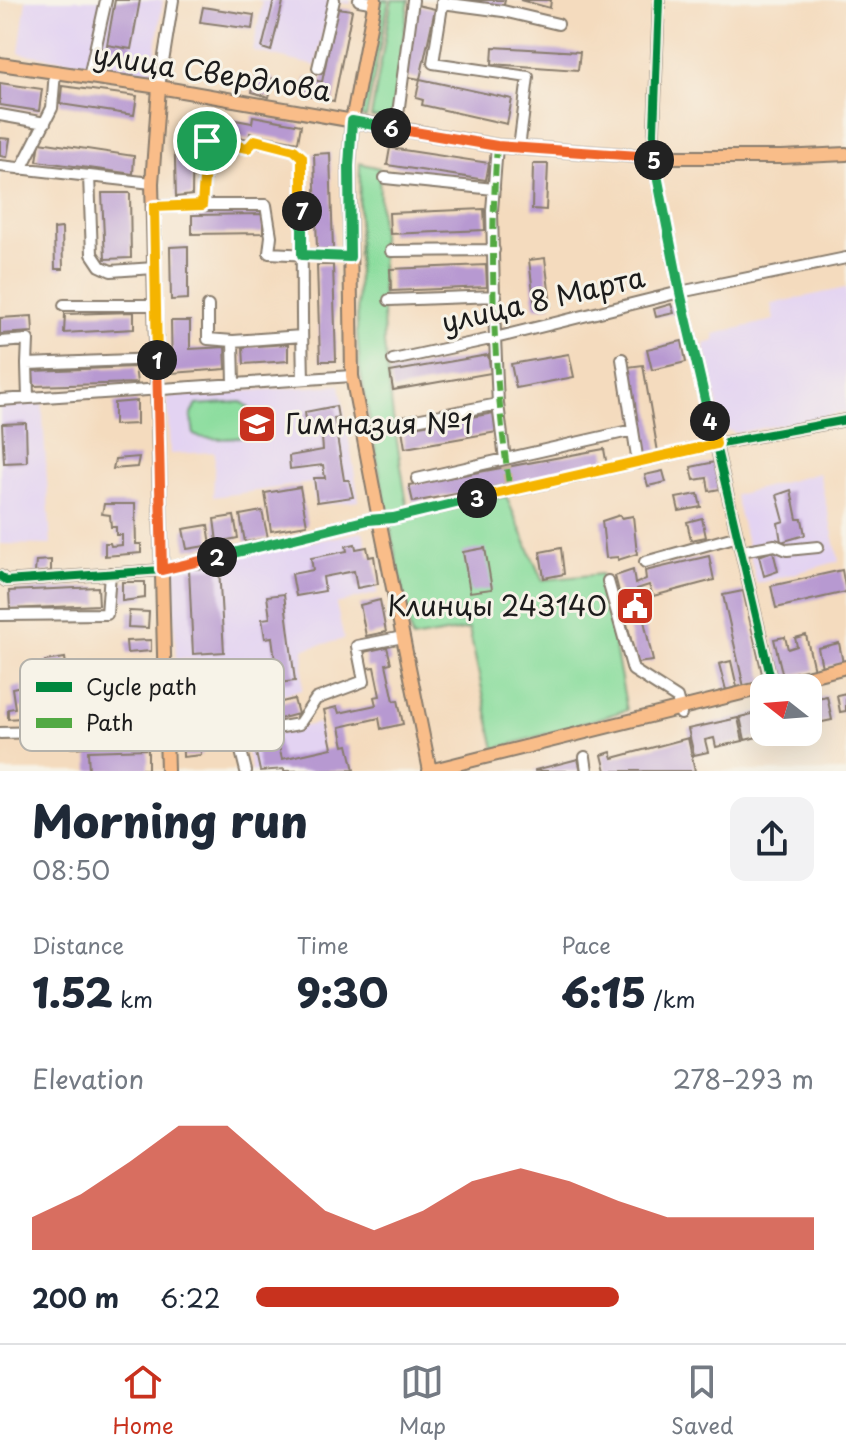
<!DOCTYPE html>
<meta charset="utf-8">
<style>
:root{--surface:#fff;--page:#f2f2f3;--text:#1f2937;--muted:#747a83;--line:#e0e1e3;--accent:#c8321e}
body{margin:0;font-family:"Playpen Sans",sans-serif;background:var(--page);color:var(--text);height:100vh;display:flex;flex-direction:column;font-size:30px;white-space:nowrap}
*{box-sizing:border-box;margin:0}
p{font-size:26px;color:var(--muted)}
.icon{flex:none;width:44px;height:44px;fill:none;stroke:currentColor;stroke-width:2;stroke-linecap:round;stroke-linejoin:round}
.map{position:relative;height:771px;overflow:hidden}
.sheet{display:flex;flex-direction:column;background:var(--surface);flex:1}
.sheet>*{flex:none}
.needle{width:52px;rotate:287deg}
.controls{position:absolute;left:750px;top:674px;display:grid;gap:16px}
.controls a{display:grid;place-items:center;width:72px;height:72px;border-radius:16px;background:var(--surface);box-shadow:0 8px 32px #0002;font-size:40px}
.pin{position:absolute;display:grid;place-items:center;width:68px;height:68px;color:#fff;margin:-34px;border:4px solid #fff;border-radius:50%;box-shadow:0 2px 8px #0007}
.km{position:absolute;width:40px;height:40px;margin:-20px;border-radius:50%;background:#222;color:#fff;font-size:22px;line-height:40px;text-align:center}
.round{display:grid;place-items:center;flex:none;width:84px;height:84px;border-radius:16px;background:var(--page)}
.overview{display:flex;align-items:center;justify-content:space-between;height:136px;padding:0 32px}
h1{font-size:44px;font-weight:800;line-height:60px}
.metrics{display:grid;grid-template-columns:repeat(3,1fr);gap:12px;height:136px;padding:8px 32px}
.metrics div{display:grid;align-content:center}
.metrics b{font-size:40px;font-weight:800}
.metrics small{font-size:22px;font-weight:400}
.metrics p{font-size:22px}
.chart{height:224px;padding:16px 32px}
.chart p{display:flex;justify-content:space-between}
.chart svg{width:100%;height:144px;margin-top:8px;fill:var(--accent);opacity:.7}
ul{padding:0 32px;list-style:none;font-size:26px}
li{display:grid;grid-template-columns:128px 96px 1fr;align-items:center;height:60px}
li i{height:20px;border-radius:10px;background:var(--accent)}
.menu{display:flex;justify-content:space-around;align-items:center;height:112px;border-top:2px solid var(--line);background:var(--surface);font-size:22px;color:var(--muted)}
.menu a{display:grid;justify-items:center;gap:4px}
.menu .current{color:var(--accent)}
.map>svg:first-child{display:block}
</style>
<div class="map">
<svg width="846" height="771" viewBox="0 0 846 771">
<rect width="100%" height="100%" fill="#f7f3e8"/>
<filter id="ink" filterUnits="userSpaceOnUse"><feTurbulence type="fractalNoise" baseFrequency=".0125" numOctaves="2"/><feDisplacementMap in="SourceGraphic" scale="16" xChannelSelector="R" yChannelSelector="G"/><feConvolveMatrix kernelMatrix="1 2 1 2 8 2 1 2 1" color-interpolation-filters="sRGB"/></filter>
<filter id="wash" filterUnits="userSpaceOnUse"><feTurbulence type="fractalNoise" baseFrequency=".006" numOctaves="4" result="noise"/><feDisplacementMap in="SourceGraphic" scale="32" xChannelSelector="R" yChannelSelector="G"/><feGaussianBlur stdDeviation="1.8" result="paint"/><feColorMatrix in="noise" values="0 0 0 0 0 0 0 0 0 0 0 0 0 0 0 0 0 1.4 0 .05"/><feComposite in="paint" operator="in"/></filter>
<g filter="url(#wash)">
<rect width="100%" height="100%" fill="#f4dbbe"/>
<path fill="#e3d3f2" d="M26,0h137l-11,74 -133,-21z
M257,0h94l-1,4 -20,-3 -14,65 -63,-15 9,-49z
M846,288v124l-110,21 -14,-5 -18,-84 11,-3 -1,-7 60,-14 -3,-16z
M340,385l19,116 -43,4 -5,-22 -98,14 2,-45 -45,2 -3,-58z
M42,401l9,144 -51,-1v-139z
M819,473l20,88 -82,23 -22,-89z
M363,532l15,61 -42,11 8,35 -40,10 -2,41 -61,13 -9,-42 -56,-2 -4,-92z
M319,723l7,48h-74l-8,-31z"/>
<path fill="#8bdd9e" stroke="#547c5d" stroke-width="2" d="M381,0h8l-23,118 -5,-2z
M392,0h17l-17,119 -21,-2z
M360,163l19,5 5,176 9,73 15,93 -20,6 -28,-146 -3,-39z
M241,402c10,4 18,22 9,32 -6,6 -48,6 -56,1l-3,-22 6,-8z
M506,496l36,84 59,-6 26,136 -132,39 -26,-120 -57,10 -23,-116z"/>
<g id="blocks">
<path fill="#b799d1" d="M115,0h25l-9,49 -24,-4z
M274,0l9,2 -12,49 -9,-3z
M465,0h40l-2,9z
M520,0h31l-1,8z
M417,5l18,4 -15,70 -18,-3z
M203,7l51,8 -2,14 -52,-7z
M337,8l15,2 -18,91 -32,-6 4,-17 16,4z
M493,47l87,5 -2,18 -86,-6z
M256,75l18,4 -5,18 -17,-5z
M420,79l92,20 -5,25 -85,-19 1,-5 -7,-2z
M0,83l42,6 -3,22 -39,-6z
M62,86l75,10 -3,19 -74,-11z
M192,112l60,11 1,-7 48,9 -3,17 -48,-9 -1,6 -46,-8 -10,3 -1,61 -16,2 -2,-72 6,-2z
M0,138l10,1 -3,18 -7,-1z
M40,142l94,14 -1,18 -96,-13z
M390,148l99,15 -3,17 -99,-15z
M330,153l3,96h-16l-3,-95z
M533,164h15l-2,46 -14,-1z
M102,193h28l1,65 -26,1z
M484,209l1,21 -95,4 -1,-21z
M263,214v19l-71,1v-19z
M62,228l1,41h-8l-1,-40z
M188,246v53l-17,1 -1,-53z
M545,258l6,48 -16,2 -6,-48z
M317,265h16l3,96h-16z
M486,265l1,22 -96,4 -1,-22z
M671,304l3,9 -18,4 -2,-8z
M134,312v17l-70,4 1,-19z
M32,316l1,16 -33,2v-16z
M171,321h19v28l35,-2 1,22 -54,4z
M682,341l4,21 -34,8 -5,-21z
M288,344v17l-44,3 -1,-17z
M569,354l5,23 -58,11 -5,-24z
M488,355l3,18 -98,17 -3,-18z
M643,365l15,87 -16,2 -15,-87z
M135,367l2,16 -103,3 -1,-15z
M137,401v23l-23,1v-22z
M336,406l2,11 -4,1 10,62h5l4,17 -36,5 -3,-24h11l-2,-13 -33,4 -1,-13 34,-6 -2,-24 -14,2 -2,-16z
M494,413l3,19 -92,16 -3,-19z
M26,423l1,39 -23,1 -2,-39z
M604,449l3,17 -194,36 -4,-17z
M139,457l-2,10 -24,2 2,-10z
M715,462l5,27 -11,2 -2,-13 -13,2 -3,-13z
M663,471l3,11 -18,4 -3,-11z
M300,487l7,38 -36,6 -6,-38z
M791,490l6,29h5l3,16 -24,7 -3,-19 6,-2 -7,-26z
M698,494l3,13 -22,4 -3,-13z
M104,504h31l1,40h5v9l-36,3v-13h5l1,3 11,-1v-10h-6v-8h-5l-1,-12 -8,-1z
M262,511l6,27 -23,4 -5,-27z
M620,515l1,3 12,-2 4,38 -19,6v-3l-12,1 -4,-37z
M234,516l4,22 -21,4 -3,-23z
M702,518l4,19 -15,3 -4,-18z
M208,525l3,20 -24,4 -4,-20z
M355,544l1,5 11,-2 2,10 5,-1 4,28 -21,4 -3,-17 -31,6 2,14 -29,5 -4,-22 21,-4 -2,-12 36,-7 -1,-5z
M485,548l7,41 -22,3 -7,-40z
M561,548l3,26 -20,4 -4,-26z
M773,551l5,20 -14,5 -5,-20z
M709,556l5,24 -61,16 -4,-11 -12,4 16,72 -16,2 -22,-87 18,-6 2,14 11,-5 -1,-8z
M51,560v11l-16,2 1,-12z
M219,568l5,84 -31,2 -4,-85z
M842,570l4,22 -70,16 -5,-22z
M122,582h23v16l-23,3z
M98,587l1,18 -89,4 -1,-18z
M743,591l21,91 -20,5 -21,-92z
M284,594l11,87 -17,2 -6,-46 -7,1 -3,-19 8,-1 -3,-22z
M380,600l6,32 -20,4 -6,-31z
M129,611l20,1 -1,16 -20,-1z
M806,635l8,35 -31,7 -9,-38 11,-2 3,12 9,-3 -2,-8z
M151,640v11l-24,2 -1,-12z
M839,643l4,20 -21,4 -4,-19z
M387,647l4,16 -5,1 8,37 4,-1 5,24 -22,5 -2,-11 -39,9 4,19 4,-1 6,25 -70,1v-2l-24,2 -7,-32 23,-5 6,25 50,-11 -8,-38 13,-3 2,6 37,-8 -2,-8 6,-1 -6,-29 -7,1 -3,-16z
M65,658l2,13 -20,4 -2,-14z
M731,661l6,26 -11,3 -7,-26z
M22,686l3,22h-6l1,10 -12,1v-10l7,-1 -3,-20z
M846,693v18l-6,1 -3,-17z
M827,696l5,24 -24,5v-25z
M294,699l4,15 -57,15 -4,-16z
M200,705l1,50 -18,2 -1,-51z
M764,711v21l10,1 -29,7 -5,-23z
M738,718l5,23 -27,6 -2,-9 -9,2 3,12 -14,3 -6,-26z
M688,738l7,33h-89l-4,-16 9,-3 2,6z
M148,749v20l-59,2 -1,-20z
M578,759l3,12h-46v-1z"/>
</g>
</g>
<g filter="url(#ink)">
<use href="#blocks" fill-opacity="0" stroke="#887c6d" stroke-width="2"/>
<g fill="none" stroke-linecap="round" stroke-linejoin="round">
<path stroke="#c9b59e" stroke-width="10" stroke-dasharray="10 5" stroke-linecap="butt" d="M505,459l5,31"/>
<g stroke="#887c6d" stroke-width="14">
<path id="minor" d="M359,0l16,3
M443,0l-10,63 95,14 -9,71
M659,0l-6,157 27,135 93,396
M442,3l61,8 55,13
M318,68l16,-68
M89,77l17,-77
M159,87l14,-87
M0,115l45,8
M396,129l17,-129
M497,146l-5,65 3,127 3,66 7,55
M0,166l152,17
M21,169l31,-61 3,-36
M89,176l3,78 8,12 11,5 43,-3
M385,178l109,11
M154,207l48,-2
M391,251l103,-1
M389,300l107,-4
M64,305h91
M208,306v33l25,2 69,-5
M233,341l1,43
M0,342l28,-2 -1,24 130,-5
M622,359l16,104
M393,360l102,-22 185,-46 166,-34
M27,364l1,34
M303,379c-2,-74 -1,-148 -1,-222l-8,-7 -39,-10 -7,8 -41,-7 -5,64h64l5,31 -2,17 81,4
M0,400l352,-24
M400,423l98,-19
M417,479l216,-49
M741,551l34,-6 12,5 31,-3
M645,562l93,-26
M0,576l6,5 156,-11 206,-50 25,-2 323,-74 130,-24
M608,581l25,89 44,28 4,16
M0,615l107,-1 3,-41
M57,679l107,-10
M0,733l43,-1
M73,742l93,-9
M585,757l2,14
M246,771l-9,-36 62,-11 17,-25 48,-18 -7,-35 46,-9"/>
</g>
<g stroke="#887c6d" stroke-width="16">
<path id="major" d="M375,0l-23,121 -3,45 3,210 27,143 51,252
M0,64l159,23 338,59 156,11h129l64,-3
M159,87l-7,96 15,588
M429,771l417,-104"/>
</g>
<use href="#minor" stroke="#fff" stroke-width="10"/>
<use href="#major" stroke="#f9bd89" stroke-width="12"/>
<path stroke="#52a943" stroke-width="6" stroke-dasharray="12 6" stroke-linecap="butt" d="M497,146c-8,115 -4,230 13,344"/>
<g stroke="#f7f3e8" stroke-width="13">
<path id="cycleway" d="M659,0l-6,157 27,135 93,396
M0,576l6,5 156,-11 206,-50 25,-2 323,-74 130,-24"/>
</g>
<use href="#cycleway" stroke="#00873e" stroke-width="8"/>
</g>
</g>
<g fill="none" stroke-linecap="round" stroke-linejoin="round" filter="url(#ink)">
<g stroke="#fff" stroke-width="16">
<path id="split-1" d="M157,360l-3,-153 48,-2 5,-64"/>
</g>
<g stroke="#fff" stroke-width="16">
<path id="split-2" d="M157,360l5,210 55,-13"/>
</g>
<g stroke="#fff" stroke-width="16">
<path id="split-3" d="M217,557l151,-37 25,-2 84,-20"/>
</g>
<g stroke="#fff" stroke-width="16">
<path id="split-4" d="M477,498l239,-54 -6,-23"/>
</g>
<g stroke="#fff" stroke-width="16">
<path id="split-5" d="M654,160l26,132 30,129"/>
</g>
<g stroke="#fff" stroke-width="16">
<path id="split-6" d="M391,128l106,18 156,11 1,3"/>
</g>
<g stroke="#fff" stroke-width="16">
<path id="split-7" d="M302,211v44l48,2 -1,-91 3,-45 39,7"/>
</g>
<g stroke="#fff" stroke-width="16">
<path id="split-8" d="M207,141l41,7 7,-8 39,10 8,7v54"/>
</g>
<use href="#split-1" stroke="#f5b400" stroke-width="10"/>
<use href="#split-2" stroke="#f0652b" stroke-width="10"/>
<use href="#split-3" stroke="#22a559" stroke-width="10"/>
<use href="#split-4" stroke="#f5b400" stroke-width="10"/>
<use href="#split-5" stroke="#22a559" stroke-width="10"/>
<use href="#split-6" stroke="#f0652b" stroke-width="10"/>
<use href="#split-7" stroke="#22a559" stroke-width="10"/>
<use href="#split-8" stroke="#f5b400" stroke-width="10"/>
</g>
<defs>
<g id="school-square" transform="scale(2)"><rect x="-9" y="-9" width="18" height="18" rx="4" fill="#c8321e" stroke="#f7f3e8"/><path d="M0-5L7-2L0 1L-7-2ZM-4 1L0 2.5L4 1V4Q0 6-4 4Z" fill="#fff"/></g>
<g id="civic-square" transform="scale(2)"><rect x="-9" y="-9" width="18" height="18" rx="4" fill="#c8321e" stroke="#f7f3e8"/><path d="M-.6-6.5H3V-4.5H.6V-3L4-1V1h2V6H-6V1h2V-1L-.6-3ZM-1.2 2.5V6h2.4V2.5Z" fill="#fff"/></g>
</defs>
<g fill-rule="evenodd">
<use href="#school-square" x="257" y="424"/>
<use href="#civic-square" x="635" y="606"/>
</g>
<g text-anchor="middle" stroke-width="6" stroke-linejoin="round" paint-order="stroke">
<g font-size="28" fill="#1c1c1c" stroke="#f7f3e8">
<text transform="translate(212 73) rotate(9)" y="10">улица Свердлова</text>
<text transform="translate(543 300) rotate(-13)" y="10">улица 8 Марта</text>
</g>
<g font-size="28" fill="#1c1c1c" stroke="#f7f3e8" text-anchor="start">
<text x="285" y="434">Гимназия №1</text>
<text x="607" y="616" text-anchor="end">Клинцы 243140</text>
</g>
</g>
<rect x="20" y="659" width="264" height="92" rx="12" fill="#f7f3e8" stroke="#b5b2ab" stroke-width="2"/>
<rect x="36" y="682" width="36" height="10" fill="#00873e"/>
<rect x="36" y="718" width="36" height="10" fill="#52a943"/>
<g font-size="22" fill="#1c1c1c">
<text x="86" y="695">Cycle path</text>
<text x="86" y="731">Path</text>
</g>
</svg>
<div class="controls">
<a><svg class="needle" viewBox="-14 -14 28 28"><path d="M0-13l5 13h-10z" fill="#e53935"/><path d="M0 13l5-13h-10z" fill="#747a83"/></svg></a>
</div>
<div class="pin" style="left:207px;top:141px;background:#1e9e55"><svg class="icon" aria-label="arrive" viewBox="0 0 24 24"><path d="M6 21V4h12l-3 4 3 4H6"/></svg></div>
<b class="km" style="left:157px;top:360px">1</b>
<b class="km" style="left:217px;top:557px">2</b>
<b class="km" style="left:477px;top:498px">3</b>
<b class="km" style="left:710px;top:421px">4</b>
<b class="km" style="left:654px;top:160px">5</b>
<b class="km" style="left:391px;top:128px">6</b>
<b class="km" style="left:302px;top:211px">7</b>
</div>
<section class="sheet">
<div class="overview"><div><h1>Morning run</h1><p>08:50</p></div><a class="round"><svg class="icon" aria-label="share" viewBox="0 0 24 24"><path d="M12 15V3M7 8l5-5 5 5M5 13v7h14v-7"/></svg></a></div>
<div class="metrics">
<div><p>Distance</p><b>1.52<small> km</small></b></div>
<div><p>Time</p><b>9:30</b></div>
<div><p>Pace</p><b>6:15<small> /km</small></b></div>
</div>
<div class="chart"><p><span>Elevation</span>278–293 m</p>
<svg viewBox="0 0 160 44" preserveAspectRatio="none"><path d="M0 44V34L10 27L20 17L30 6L40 6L50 19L60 32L70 38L80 32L90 23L100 19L110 23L120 29L130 34L140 34L150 34L160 34V44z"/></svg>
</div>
<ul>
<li><b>200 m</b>6:22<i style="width:65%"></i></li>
</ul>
</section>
<nav class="menu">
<a class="current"><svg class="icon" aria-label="home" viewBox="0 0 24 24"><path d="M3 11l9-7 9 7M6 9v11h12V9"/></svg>Home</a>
<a><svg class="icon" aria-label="map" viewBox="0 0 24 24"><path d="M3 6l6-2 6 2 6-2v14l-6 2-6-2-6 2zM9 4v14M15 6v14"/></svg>Map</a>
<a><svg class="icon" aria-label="saved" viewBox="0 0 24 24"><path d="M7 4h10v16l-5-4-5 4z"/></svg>Saved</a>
</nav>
